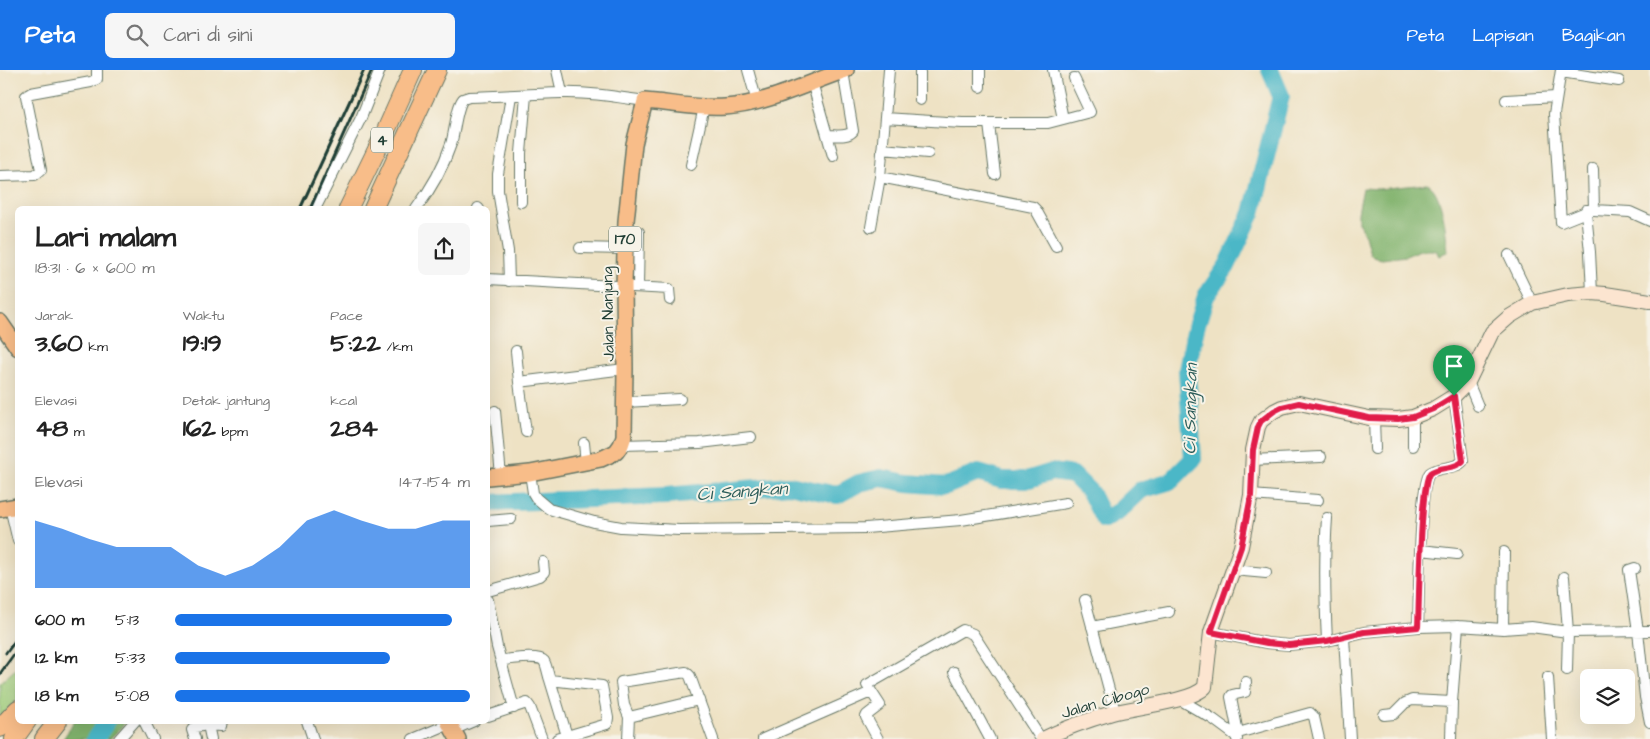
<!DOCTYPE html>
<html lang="id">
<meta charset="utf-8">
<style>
:root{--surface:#fff;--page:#f6f6f6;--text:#222;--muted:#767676;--accent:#1a73e8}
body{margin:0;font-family:"Architects Daughter",sans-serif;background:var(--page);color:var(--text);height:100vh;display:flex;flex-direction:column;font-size:19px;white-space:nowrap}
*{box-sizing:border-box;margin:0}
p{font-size:16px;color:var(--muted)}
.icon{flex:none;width:28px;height:28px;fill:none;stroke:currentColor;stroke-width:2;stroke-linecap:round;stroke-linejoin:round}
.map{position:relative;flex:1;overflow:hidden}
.details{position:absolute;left:15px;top:136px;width:475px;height:518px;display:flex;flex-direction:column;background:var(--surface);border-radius:8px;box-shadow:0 5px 20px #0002}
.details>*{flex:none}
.fabs{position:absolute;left:1580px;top:599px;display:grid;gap:10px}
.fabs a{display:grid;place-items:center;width:55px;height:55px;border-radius:8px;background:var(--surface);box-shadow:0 5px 20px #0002;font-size:25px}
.pin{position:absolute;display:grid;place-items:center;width:42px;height:42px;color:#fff;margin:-51px -21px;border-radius:50% 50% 50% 0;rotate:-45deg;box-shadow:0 0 5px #0007}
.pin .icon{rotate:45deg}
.round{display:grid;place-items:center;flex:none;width:52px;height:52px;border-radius:8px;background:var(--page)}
.head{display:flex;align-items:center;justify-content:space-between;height:85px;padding:0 20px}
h1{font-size:28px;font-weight:700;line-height:38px}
.metrics{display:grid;grid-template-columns:repeat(3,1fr);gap:8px;height:85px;padding:5px 20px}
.metrics div{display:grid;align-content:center}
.metrics b{font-size:25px;font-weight:700}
.metrics small{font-size:14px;font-weight:400}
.metrics p{font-size:14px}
.chart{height:140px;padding:10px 20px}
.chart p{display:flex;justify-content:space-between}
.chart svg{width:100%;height:90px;margin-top:5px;fill:var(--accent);opacity:.7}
ul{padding:0 20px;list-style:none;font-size:16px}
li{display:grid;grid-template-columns:80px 60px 1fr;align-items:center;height:38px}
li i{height:12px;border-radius:6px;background:var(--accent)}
header{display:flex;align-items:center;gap:30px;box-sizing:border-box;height:70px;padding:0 25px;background:var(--accent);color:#fff}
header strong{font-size:24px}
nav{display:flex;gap:28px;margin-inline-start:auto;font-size:18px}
.search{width:350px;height:45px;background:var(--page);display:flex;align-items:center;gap:12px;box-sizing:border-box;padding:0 18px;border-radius:8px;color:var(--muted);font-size:19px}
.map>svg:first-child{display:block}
</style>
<header>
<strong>Peta</strong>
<div class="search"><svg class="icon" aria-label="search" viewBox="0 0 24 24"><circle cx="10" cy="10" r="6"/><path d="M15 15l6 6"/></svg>Cari di sini</div>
<nav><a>Peta</a><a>Lapisan</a><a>Bagikan</a></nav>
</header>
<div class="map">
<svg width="1650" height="669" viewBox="0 0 1650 669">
<rect width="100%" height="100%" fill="#f7f3e8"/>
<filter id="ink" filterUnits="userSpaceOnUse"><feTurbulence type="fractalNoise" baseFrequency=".02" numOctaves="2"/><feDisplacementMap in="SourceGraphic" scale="10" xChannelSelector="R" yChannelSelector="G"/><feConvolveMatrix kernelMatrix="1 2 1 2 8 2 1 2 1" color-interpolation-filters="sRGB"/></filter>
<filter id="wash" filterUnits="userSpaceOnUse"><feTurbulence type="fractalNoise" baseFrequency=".0096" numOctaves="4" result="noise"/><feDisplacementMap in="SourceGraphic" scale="20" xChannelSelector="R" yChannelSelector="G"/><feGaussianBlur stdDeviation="1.12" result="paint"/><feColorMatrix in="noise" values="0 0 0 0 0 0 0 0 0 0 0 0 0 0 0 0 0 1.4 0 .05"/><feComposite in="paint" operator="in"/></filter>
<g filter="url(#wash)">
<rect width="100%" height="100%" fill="#eee2c4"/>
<path fill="#a1cf7d" stroke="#608658" d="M17,598v32l-17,18v-35z"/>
<path fill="#80b26c" stroke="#507850" d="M1427,114c16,6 19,51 21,67l-9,5 -3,-6h-16l-14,6 -24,3 -9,-2 -3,-3 -5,-19 -7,-13v-9l5,-25 15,1z
M75,651h52l-17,18h-47z"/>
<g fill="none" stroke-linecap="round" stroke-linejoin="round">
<path stroke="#4bb7c7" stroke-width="18" d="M488,433l178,-7 123,-11 48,10 22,-12 22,-5 26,5 39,3 32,-13 24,7h24l26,-8 21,3 17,17 14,28 15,-9 22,-21 30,-9 22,-22 -6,-89 9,-43 10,-31 21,-30 25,-53 29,-117 -11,-26
M95,669l12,-18"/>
</g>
</g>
<g filter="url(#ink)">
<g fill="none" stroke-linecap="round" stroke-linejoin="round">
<g stroke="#677766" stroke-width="12">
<path id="street" d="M557,0l5,23
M748,0l9,32
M920,0v30
M1053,0l10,49
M1561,0l-7,44 7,108 25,-10
M1561,2l58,9
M812,12l21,74
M980,17v-17
M1506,30l50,-3
M885,48l77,5h86l42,-11 -16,-34
M989,54l6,50
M828,65c8,0 19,3 25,-4l-10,-60
M882,79l46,4
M691,95l13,-58
M0,106l35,-1 6,-5 -15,-74 5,-3 60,-11 6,-3v-9
M880,107l153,30 3,3 20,36
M521,132v-49l5,-58
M478,138l1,1
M315,139l46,-91 19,-48
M416,139c15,-20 27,-41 35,-65 4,-12 5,-36 12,-45l6,-2c31,-1 61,-3 92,-4 28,-1 56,4 84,8
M1594,140l36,2 20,9
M871,157l9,-50 9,-107
M580,178l44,1
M1509,185l23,48
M488,209l181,10 1,11
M509,211l-1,-30 -10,-60v-17l13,-78
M638,217l1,-55
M1592,223l-2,-41 -4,-39v-3h8l-1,-41
M516,281l3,31
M1468,312l10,24
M625,332l55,-3
M495,341l6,65
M1413,347v29
M1374,348l1,31
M526,362l-7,-50 106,-13
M584,373l2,20
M621,375l79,-2 51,-6
M1252,390l69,-3
M530,403l3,20 3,5 13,11 45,13 27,5 58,3 187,-2 95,-8 105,-17
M1251,425l67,5
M10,437l8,34
M488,451l23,-2
M1421,480l36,4
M1635,498l-6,2 9,61 7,66 5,25
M1233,500l33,3
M1564,507l4,55 -1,38
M488,521l52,-15 4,-4 -1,-10
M488,530l9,47 17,61
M1085,530l30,112
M1092,557l77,-15
M1418,557c1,-21 1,-144 12,-154 8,-7 25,-3 33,-12l-9,-65
M1503,559l1,-77
M1211,562l56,11 22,2 38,-4 37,-9 54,-5 40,-1 45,3 28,-2 37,5 82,-1
M1344,567l6,102
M1327,571c-2,-41 -3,-82 0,-123
M501,591c7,-2 38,-6 43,0 3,5 4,14 6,19l52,6 6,32 -1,6 -50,15
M954,602l36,67
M1548,607l4,62
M550,610l17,56
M1179,629l34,20 23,17 1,3
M1384,645l10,-1 11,-11 7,-3 40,2
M488,646l39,-13 3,4 12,32
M629,647l-5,-12 -3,-23 65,-10 4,4 23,63
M144,651l9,18
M307,651l6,18
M208,655l3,14
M453,660l21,-9
M1238,663l-7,-36 1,-2 13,-3 1,-10
M1236,666l2,-3 72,-20 4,4 5,22
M119,669l16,-18
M195,669l-3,-9 3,-3 13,-2 13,1 1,-5
M413,669l36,-15
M628,669l1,-22 70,-17
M763,669l108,-47
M878,669l-12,-22 1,-2 13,-10 -13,-20 96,-55 10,4 68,105
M1451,669l1,-37 6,-76"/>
</g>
<g stroke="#677766" stroke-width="16">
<path id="secondary" d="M1043,669c22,-11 45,-19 69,-26 21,-6 80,-11 93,-26l6,-55 30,-85 10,-52 2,-45 5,-23 3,-6 13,-10 8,-4 17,-4 70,15 29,1 15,-2 20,-8 21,-13 14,-14 24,-50 17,-15 23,-14 36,-8 24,-2 13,1 45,7"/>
</g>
<g stroke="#677766" stroke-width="18">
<path id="primary" d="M0,252l18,26
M488,407l42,-4 71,-14 15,-7 5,-7 3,-9 1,-67 -1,-84 2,-64 8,-77 11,-43c26,2 54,8 80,6 42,-3 82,-24 121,-37
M0,439l18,-3
M448,651l10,18"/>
</g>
<g stroke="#677766" stroke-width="20">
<path id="highway" d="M348,139l36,-74 29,-65
M373,139l64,-139
M0,658l18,-19
M14,669l13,-18
M44,669l14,-18"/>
</g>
<use href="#street" stroke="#fff" stroke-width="10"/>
<use href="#secondary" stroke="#fce5d0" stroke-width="14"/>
<use href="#primary" stroke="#f8bd89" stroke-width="15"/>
<use href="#highway" stroke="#f8bd89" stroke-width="18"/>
<path stroke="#1f3d34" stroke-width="3" d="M300,139l64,-139
M310,139l62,-139
M6,583l12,-16
M0,604l18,-25"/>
</g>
</g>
<g fill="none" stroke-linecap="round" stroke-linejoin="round" filter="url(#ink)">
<g stroke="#fff" stroke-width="10">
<path id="route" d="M1454,326l9,65c-8,9 -25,5 -33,12 -10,10 -11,133 -12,154l-54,5 -37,9 -38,4 -22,-2 -56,-11 30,-85 10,-51 2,-46 5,-23 3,-6 13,-10 8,-4 17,-4 70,15 29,1 15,-2 20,-8z"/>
</g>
<use href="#route" stroke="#e11d48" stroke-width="6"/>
</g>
<g text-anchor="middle" stroke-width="4" stroke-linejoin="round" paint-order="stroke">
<g fill="#f7f3e8" stroke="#60746a" stroke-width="1">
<rect x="371" y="57.5" width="22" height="25" rx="4"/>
<rect x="609" y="156.5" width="32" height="25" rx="4"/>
</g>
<g font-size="15" font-weight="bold" fill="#1f3d34">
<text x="382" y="75">4</text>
<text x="625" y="174">170</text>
</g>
<g font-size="16" fill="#1f3d34" stroke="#f7f3e8">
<text transform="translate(607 244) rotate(-91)" y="6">Jalan Nanjung</text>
<text transform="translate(1105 630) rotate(-16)" y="6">Jalan Cibogo</text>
</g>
<g font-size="18" font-style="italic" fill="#2a5c59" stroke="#f7f3e8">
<text transform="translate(1190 339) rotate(-89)" y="6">Ci Sangkan</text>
<text transform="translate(742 421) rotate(-4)" y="6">Ci Sangkan</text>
</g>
</g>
</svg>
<div class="fabs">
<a><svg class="icon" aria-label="layers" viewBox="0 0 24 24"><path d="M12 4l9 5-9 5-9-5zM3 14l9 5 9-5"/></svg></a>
</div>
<div class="pin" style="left:1454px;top:326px;background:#1e9e55"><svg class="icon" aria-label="arrive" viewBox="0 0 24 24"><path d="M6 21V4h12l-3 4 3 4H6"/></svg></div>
<section class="details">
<div class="head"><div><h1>Lari malam</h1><p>18:31 · 6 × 600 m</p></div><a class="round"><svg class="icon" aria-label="share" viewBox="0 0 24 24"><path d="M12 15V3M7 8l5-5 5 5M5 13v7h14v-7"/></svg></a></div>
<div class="metrics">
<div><p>Jarak</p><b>3.60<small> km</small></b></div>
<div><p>Waktu</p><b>19:19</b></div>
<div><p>Pace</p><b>5:22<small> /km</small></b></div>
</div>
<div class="metrics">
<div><p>Elevasi</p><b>48<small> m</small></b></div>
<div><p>Detak jantung</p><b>162<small> bpm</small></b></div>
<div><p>kcal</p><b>284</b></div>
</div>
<div class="chart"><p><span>Elevasi</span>147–154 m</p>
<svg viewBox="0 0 160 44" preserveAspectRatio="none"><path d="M0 44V11L10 15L20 20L30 24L40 24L50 24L60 33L70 38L80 33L90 24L100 11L110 6L120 11L130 15L140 15L150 11L160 11V44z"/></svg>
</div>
<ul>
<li><b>600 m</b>5:13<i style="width:94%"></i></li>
<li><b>1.2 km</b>5:33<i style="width:73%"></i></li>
<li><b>1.8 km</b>5:08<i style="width:100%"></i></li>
</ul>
</section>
</div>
